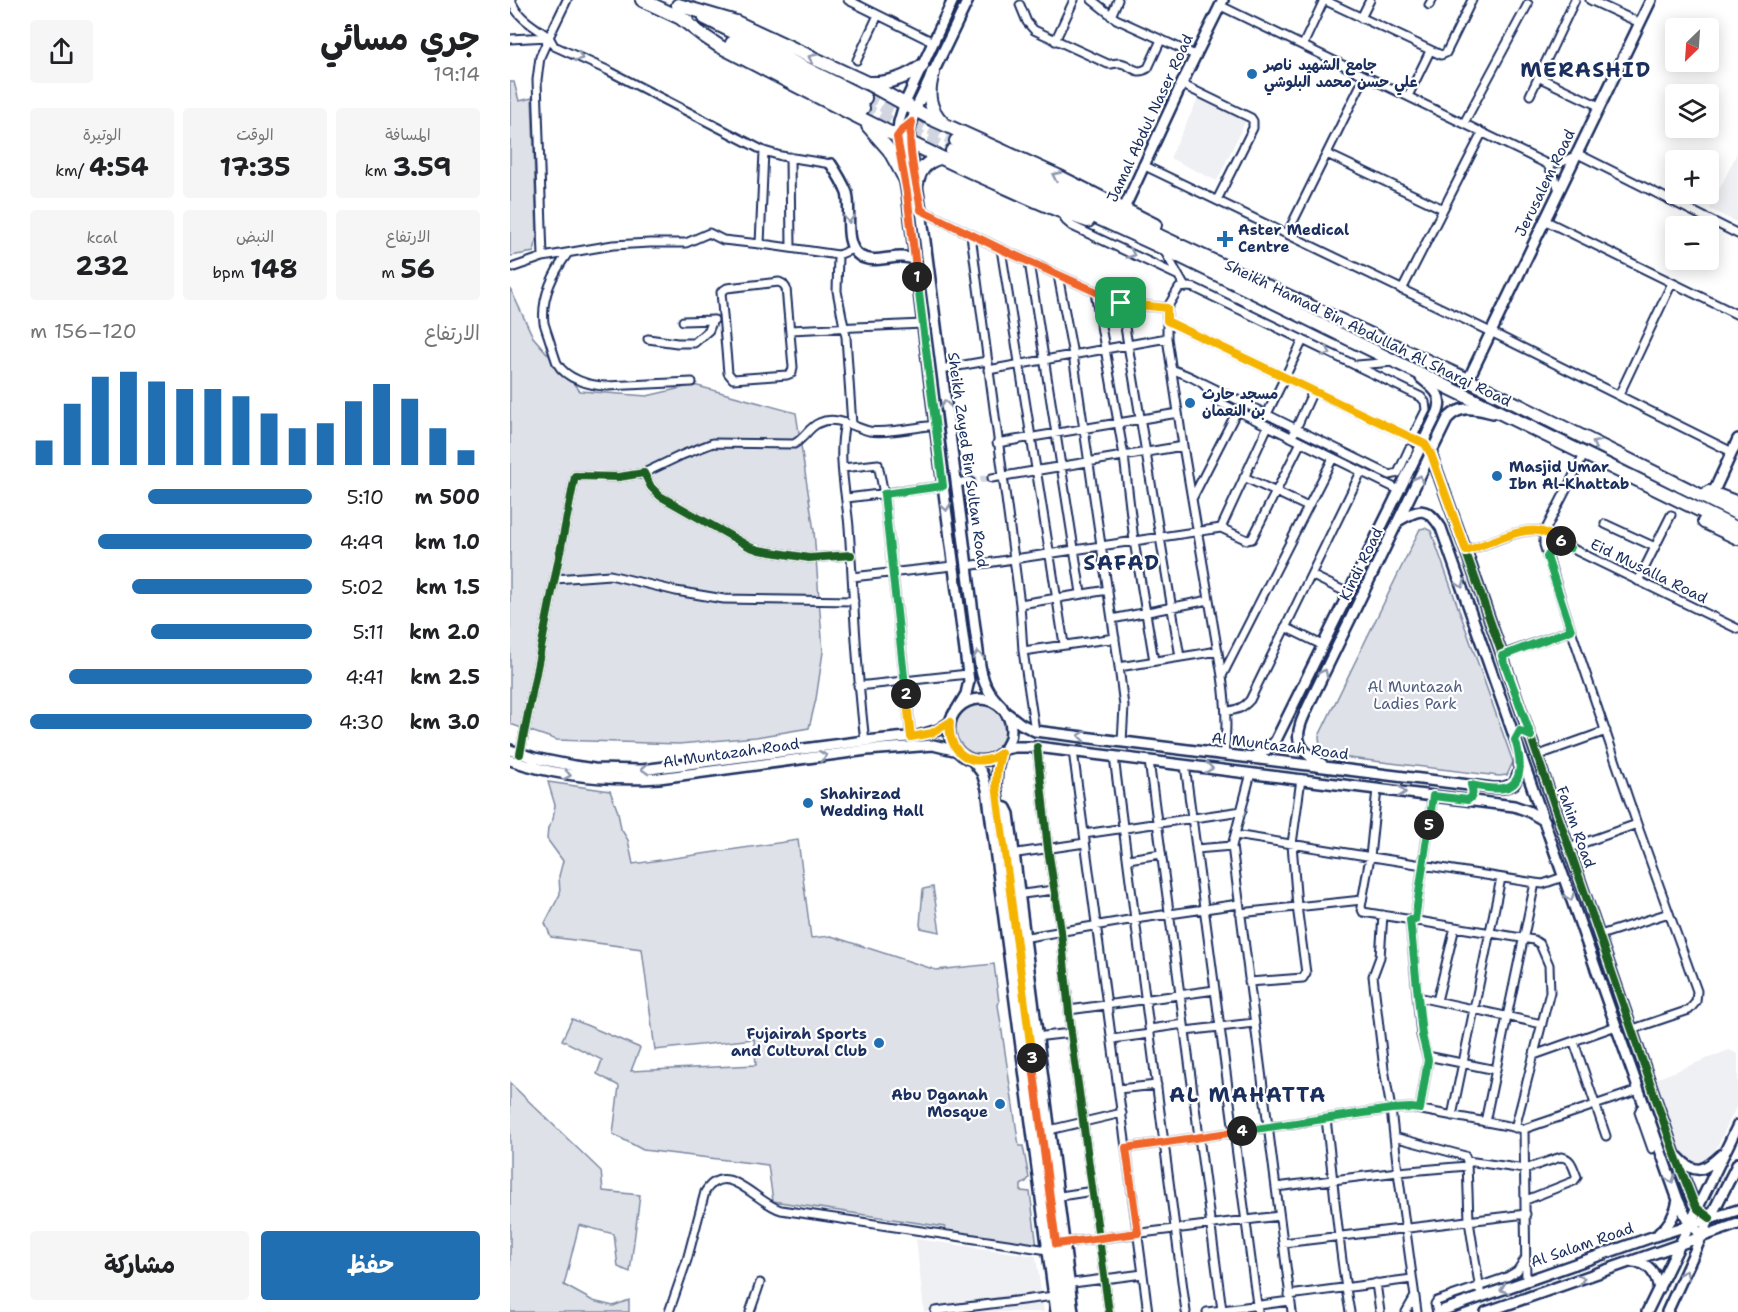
<!DOCTYPE html>
<html lang="ar">
<meta charset="utf-8">
<style>
:root{--surface:#fff;--page:#f6f6f6;--text:#202124;--muted:#757577;--accent:#1f6fb2}
body{margin:0;font-family:"Shantell Sans","Playpen Sans Arabic",sans-serif;background:var(--page);color:var(--text);direction:rtl;height:100vh;display:flex;flex-direction:column;font-size:22px;white-space:nowrap}
*{box-sizing:border-box;margin:0}
p{font-size:20px;color:var(--muted)}
.icon{flex:none;width:33px;height:33px;fill:none;stroke:currentColor;stroke-width:2;stroke-linecap:round;stroke-linejoin:round}
.map{position:relative;flex:1;overflow:hidden;direction:ltr}
.side{display:flex;flex-direction:column;background:var(--surface);width:510px}
.side>*{flex:none}
.needle{width:39px;rotate:205deg}
.controls{position:absolute;left:1155px;top:18px;display:grid;gap:12px}
.controls a{display:grid;place-items:center;width:54px;height:54px;border-radius:6px;background:var(--surface);box-shadow:0 3px 15px #0003;font-size:30px}
.pin{position:absolute;display:grid;place-items:center;width:51px;height:51px;color:#fff;margin:-26px;border-radius:12px;box-shadow:0 3px 9px #0006}
.km{position:absolute;width:30px;height:30px;margin:-15px;border-radius:50%;background:#222;color:#fff;font-size:16px;line-height:30px;text-align:center}
.round{display:grid;place-items:center;flex:none;width:63px;height:63px;border-radius:6px;background:var(--page)}
.summary{display:flex;align-items:center;justify-content:space-between;height:102px;padding:0 30px}
h1{font-size:33px;font-weight:700;line-height:45px}
.metrics{display:grid;grid-template-columns:repeat(3,1fr);gap:9px;height:102px;padding:6px 30px}
.metrics div{display:grid;align-content:center;border-radius:6px;background:var(--page);text-align:center}
.metrics b{font-size:26px;font-weight:700}
.metrics small{font-size:16px;font-weight:400}
.metrics p{font-size:16px}
.chart{height:168px;padding:12px 30px}
.chart p{display:flex;justify-content:space-between}
.chart svg{width:100%;height:108px;margin-top:6px;stroke:var(--accent);stroke-width:6}
.action{display:flex;gap:12px;margin-top:auto;padding:12px 30px}
.action a{flex:1;height:69px;border-radius:6px;background:var(--accent);color:#fff;font-size:24px;font-weight:700;line-height:69px;text-align:center}
.action a+a{background:var(--page);color:var(--text)}
ul{padding:0 30px;list-style:none;font-size:20px}
li{display:grid;grid-template-columns:96px 72px 1fr;align-items:center;height:45px}
li i{height:15px;border-radius:8px;background:var(--accent)}
main{display:flex;flex:1;min-height:0}
.map>svg:first-child{display:block}
</style>
<main>
<div class="map">
<svg width="1228" height="1312" viewBox="0 0 1228 1312">
<rect width="100%" height="100%" fill="#fff"/>
<filter id="ink" filterUnits="userSpaceOnUse"><feTurbulence type="fractalNoise" baseFrequency=".0167" numOctaves="2"/><feDisplacementMap in="SourceGraphic" scale="12" xChannelSelector="R" yChannelSelector="G"/><feConvolveMatrix kernelMatrix="1 2 1 2 8 2 1 2 1" color-interpolation-filters="sRGB"/></filter>
<g filter="url(#ink)">
<path fill="#eff0f4" d="M688,99l48,21 -29,61 -47,-23z
M1228,151v72l-28,-14z
M1219,1050l9,4v49l-23,48 -6,8 -7,3 -11,-1 -11,-10 -27,-71z
M406,1239l120,17 8,56h-120z"/>
<path fill="#dee1e7" stroke="#7c88a2" stroke-width="1.5" d="M0,82h4l5,19 13,-3 5,138 -3,16 -24,4z
M0,288l23,49 47,54 67,5 47,-11 102,28 18,118 9,121 -7,47 -7,29 -53,9 -77,7 -122,-4 -47,-16z
M915,528l6,3 82,231 -6,13 -8,1 -167,-20c-9,-6 -13,-10 -13,-20l98,-201 3,-6z
M446 729a25 25 0 1 1 50 0a25 25 0 1 1-50 0Z
M38,782l62,9 8,21 3,17 7,11 5,24 165,-24 13,98 20,-2 105,34 58,-6 5,38 -1,3 21,141h4l6,32 -3,4 -5,3v6l9,1 7,55 -92,-13v-7l-172,-26 -5,-36 -125,-15 -30,-16 6,-48 -22,-12 5,-14 -40,-20 10,-21 68,29 -9,23 125,-6 -2,-26 -99,11 -13,-101 -91,-12 -6,-14 15,-29 -1,-18 4,-15 -16,-22 1,-11 5,-9 2,-14z
M423,887l7,45 -19,-4 -1,-3 3,-36z
M0,1083l91,88 2,20 37,4 -10,77 -12,-5 -4,-33 -35,-9 -15,60 29,16 20,5 16,-6v12h-119z"/>
<g fill="none" stroke-linecap="round" stroke-linejoin="round">
<path stroke="#d1d5df" stroke-width="7" stroke-dasharray="7 3.5" stroke-linecap="butt" d="M460,481l22,-3"/>
<path stroke="#d1d5df" stroke-width="12" stroke-dasharray="12 6" stroke-linecap="butt" d="M355,98l91,43
M353,108l89,43"/>
<g stroke="#1b2f5e" stroke-width="11">
<path id="street" d="M1,0c5,17 24,27 38,37
M57,0l-18,37 5,9 53,24 157,81 17,5 50,8
M338,0l85,42
M582,0l24,19 79,36
M814,0l117,55 5,-2 26,-53
M1080,0l50,23
M510,5l7,17 7,8 74,34c3,1 6,-1 10,-1 12,-1 16,14 30,5l13,-28
M919,5l3,-5
M711,6l326,158 15,-2 13,-6
M601,16l7,-16
M851,18l9,-18
M0,39l39,-2
M545,41l19,-41
M793,45l21,-45
M347,60l21,-45
M1028,77l61,29
M671,84l70,34 2,3v7l-36,72
M1020,95l45,-95
M898,96l22,-45
M954,123l64,-119
M1066,153l162,81
M817,154l116,55
M280,157l1,91
M1037,164l7,12 5,14
M633,165l356,171 233,116
M411,210l80,39 120,54 46,5
M552,212l4,9 6,5 105,49
M1034,220l194,95
M777,234l78,-158
M461,235l49,369 3,47 12,80
M250,244l4,-93
M491,249l63,395
M654,250l21,37
M58,253c-14,19 -27,45 -24,70 2,7 5,15 7,22 2,6 4,13 6,18 9,16 33,23 50,23l85,-4
M328,255l-1,36 9,46 6,88
M33,257l-6,-177 3,-23 9,-20
M519,262l52,331
M4,267l29,-10 70,-12 37,-2h36l23,-10 14,7 46,5 69,10 15,-6
M548,275l15,80 46,312 5,39 -2,36
M269,282l4,2 3,4 7,79 -1,6 -5,2 -54,4 -5,-6 -7,-81 6,-4z
M892,290l80,-157
M585,292l29,164 10,85 20,120
M611,303l59,354
M173,321l31,-1
M657,321l255,122
M280,330l133,-6
M138,339l29,4h17l15,-13 4,-10
M847,365l37,-3
M431,369l46,-8
M661,369c10,4 23,8 32,15 6,5 8,13 16,18l180,88
M478,370l179,-32
M693,383l187,92 8,-2 11,-24
M1109,395l53,-112
M756,416l37,-76
M335,423c-8,33 1,70 4,104 5,71 7,143 16,214
M784,433l19,-42
M487,443l181,-30
M1074,455l-37,72 -3,10v8l27,85 66,194
M333,468l35,-4 6,30 27,243
M134,473l38,-18 31,-12 81,1c10,-5 15,-17 25,-21 17,-8 34,4 50,8 17,3 48,-4 66,-6
M734,477l64,30
M482,478l191,-32
M446,483l14,-2
M337,498l96,-12
M682,499l45,-88
M1095,524l50,23
M711,528l47,-102
M956,551c20,-6 54,-24 74,-20 14,3 25,14 37,20l161,78
M1037,557l8,-12h9
M457,566l254,-38 26,12 5,-1 49,-97
M801,575l37,18
M342,577l101,-11
M45,579l55,-4 66,16 48,8 130,2
M1128,581l33,-66
M510,604l88,-14
M602,619l97,-19
M775,627l37,18
M513,651l92,-13
M992,655l69,-25
M609,667l99,-16
M712,676l111,-218
M348,686l110,-12
M717,711c10,-1 16,-3 23,-11l111,-228
M527,747l11,102 13,82 10,102 38,279
M563,751l75,561
M10,754l55,-278 44,1 25,-4 7,14 9,9 90,51 9,3 50,8 42,-3
M714,754c4,-27 2,-51 -2,-78l-39,-230 -16,-108v-30l12,-20 10,-1 6,1 226,109 4,5 1,8 -14,28
M1026,756l70,-25
M604,757l72,555
M639,761l73,549
M675,765l73,547
M741,773l-19,73 60,466
M867,789l-7,68 -9,50 2,5 171,28 6,4 9,21 1,27 -35,136
M574,834l158,-23
M725,835l300,48 8,1 20,-7
M1059,848l68,-24 32,89
M686,849l36,-3
M501,854l74,-11
M618,859l33,-5
M505,895l39,-5
M730,913l122,-13
M873,915l-3,42 -7,19 11,93 7,40 7,63 19,140
M900,919l11,116 7,25 -8,49
M905,920l18,-124
M1090,935l69,-22 28,78 -1,11 -7,8 -56,19
M512,938l113,-19 104,-15
M739,982l54,-4 3,-5 -9,-67 -5,-62 9,-65
M908,997l124,27
M927,1001l18,-74
M559,1010l146,-20
M640,1029l34,-5
M675,1031l69,-8
M525,1037l36,-4
M602,1039l38,-5
M1064,1042l32,94
M1024,1055l82,-29
M917,1056l69,14
M608,1089l39,-4
M1135,1106l-4,2 -2,4 13,37
M942,1116l49,-238
M816,1119c8,64 12,129 24,193
M975,1122l50,-239
M1014,1129l2,152
M535,1131l77,-18
M884,1137l71,19 2,5 58,8 36,-12c11,1 12,11 16,20l-3,4 -48,19
M616,1148l265,-39 20,-1 113,21 115,-39
M957,1162l2,59 12,76
M766,1187l122,-15 69,-6
M544,1197l39,-6
M551,1243l218,-27
M773,1243l243,-29
M866,1283l4,29
M555,1284l78,-10
M779,1295l123,-16
M425,1311l119,-15
M159,1312l18,-52 18,-68c21,-34 51,11 76,18l267,40
M240,1312l10,-29
M697,1312l83,-11
M896,1312l8,-14
M927,1312l-2,-8 2,-3 70,-24 10,-6 8,-12"/>
</g>
<g stroke="#1b2f5e" stroke-width="14">
<path id="secondary" d="M443,0l-49,105 -5,17 -2,15 10,56 28,232 34,256 -3,13 -9,15
M458,0l-53,110 -5,20v13l11,67 58,449c3,22 7,32 23,48
M321,164c6,9 12,19 16,29 5,18 -5,51 13,63 16,10 38,-5 55,4
M611,215l64,-138 38,-77
M958,380l183,-380
M912,443l5,4 4,7 35,97 208,601 20,51 4,6 12,9
M1203,493l25,-54
M888,521c22,-13 29,-15 43,7l175,498 62,174 11,23 14,13
M439 730a31 31 0 1 1 62 0a31 31 0 1 1-62 0Z
M498,714l13,10 14,7 458,57h9l12,-4 5,-12 1,-11
M495,749l10,-2h22l477,59 14,5 17,10
M0,750l24,8 40,8 20,3 48,1 223,-29 53,-5 20,-6 12,-8
M491,753l-4,17 -1,15 68,527
M741,757c12,-4 18,-7 25,-17l162,-328c6,-17 -5,-24 -17,-34
M0,760c49,17 98,21 149,18l208,-28 66,-5 25,6
M462,760l10,13 5,16 69,523
M812,764c-35,-19 -24,-35 -11,-64l137,-282c14,-14 27,-9 45,-5
M489,806l7,2 3,6 64,498
M1168,1157c17,19 26,14 43,-2
M1149,1233c11,-9 17,-20 19,-33
M1121,1262c18,-1 25,12 28,27
M928,1312l217,-76 83,-26
M976,1312l252,-88
M1137,1312l91,-187
M1157,1312l43,-94 28,-55"/>
</g>
<g stroke="#1b2f5e" stroke-width="16">
<path id="highway" d="M132,0l45,21
M168,5l58,17 129,60 65,36 128,58 97,49
M169,17l22,17 18,12c86,44 171,89 259,129 37,16 72,34 110,46
M195,18l160,80
M222,43l131,65
M423,73c-6,20 -5,35 10,50
M357,83c20,1 39,-5 55,-17
M358,126l21,24 16,29
M446,141l512,239 270,134
M442,151l211,97 575,281
M407,184c2,-14 10,-23 23,-26
M1199,492l29,11
M1194,522l34,16"/>
</g>
<use href="#street" stroke="#fff" stroke-width="7"/>
<use href="#secondary" stroke="#fff" stroke-width="9"/>
<use href="#highway" stroke="#fff" stroke-width="12"/>
<g stroke="#fff" stroke-width="11">
<path id="cycleway" d="M657,321l257,123 6,6 87,247 157,455 20,51 4,6 12,9
M527,747l11,102 13,82 10,102 38,279
M10,754l55,-278 44,1 25,-4 7,14 9,9 90,51 9,3 50,8 42,-3"/>
</g>
<use href="#cycleway" stroke="#1b5e20" stroke-width="8"/>
</g>
<defs><path id="oneway-chevron" d="M-2-3.5L2.5 0L-2 3.5" fill="none" stroke-width="1.6" stroke-linecap="round" stroke-linejoin="round" transform="scale(1.5)"/></defs>
<g stroke="#8d97ae">
<use href="#oneway-chevron" transform="translate(69 57) rotate(25)"/>
<use href="#oneway-chevron" transform="translate(302 58) rotate(-155)"/>
<use href="#oneway-chevron" transform="translate(546 176) rotate(-155)"/>
<use href="#oneway-chevron" transform="translate(339 219) rotate(87)"/>
<use href="#oneway-chevron" transform="translate(621 254) rotate(24)"/>
<use href="#oneway-chevron" transform="translate(817 352) rotate(26)"/>
<use href="#oneway-chevron" transform="translate(435 404) rotate(-98)"/>
<use href="#oneway-chevron" transform="translate(1086 444) rotate(-153)"/>
<use href="#oneway-chevron" transform="translate(909 479) rotate(-64)"/>
<use href="#oneway-chevron" transform="translate(436 507) rotate(82)"/>
<use href="#oneway-chevron" transform="translate(951 584) rotate(71)"/>
<use href="#oneway-chevron" transform="translate(468 655) rotate(-98)"/>
<use href="#oneway-chevron" transform="translate(814 673) rotate(-64)"/>
<use href="#oneway-chevron" transform="translate(572 736) rotate(-173)"/>
<use href="#oneway-chevron" transform="translate(313 756) rotate(-7)"/>
<use href="#oneway-chevron" transform="translate(699 768) rotate(7)"/>
<use href="#oneway-chevron" transform="translate(135 769) rotate(177)"/>
<use href="#oneway-chevron" transform="translate(57 775) rotate(10)"/>
<use href="#oneway-chevron" transform="translate(892 792) rotate(7)"/>
<use href="#oneway-chevron" transform="translate(1060 897) rotate(71)"/>
<use href="#oneway-chevron" transform="translate(1161 1179) rotate(70)"/>
<use href="#oneway-chevron" transform="translate(1175 1274) rotate(-64)"/>
<use href="#oneway-chevron" transform="translate(1071 1279) rotate(-19)"/>
<use href="#oneway-chevron" transform="translate(994 1289) rotate(161)"/>
</g>
</g>
<g fill="none" stroke-linecap="round" stroke-linejoin="round" filter="url(#ink)">
<g stroke="#fff" stroke-width="12">
<path id="split-1" d="M407,277l-10,-84 -10,-56 5,-7 10,-8c-6,24 5,63 9,88l80,39 120,54"/>
</g>
<g stroke="#fff" stroke-width="12">
<path id="split-2" d="M396,694l-22,-200 59,-8 -26,-209"/>
</g>
<g stroke="#fff" stroke-width="12">
<path id="split-3" d="M396,694l5,43 21,-4 18,-11c-4,31 26,50 51,31l-4,17 -1,15 36,273"/>
</g>
<g stroke="#fff" stroke-width="12">
<path id="split-4" d="M522,1058l24,186 82,-11 -12,-85 116,-17"/>
</g>
<g stroke="#fff" stroke-width="12">
<path id="split-5" d="M732,1131l149,-22 20,-1 9,1 8,-49 -6,-25 -12,-115h5l14,-95"/>
</g>
<g stroke="#fff" stroke-width="12">
<path id="split-6" d="M919,825l4,-29 35,4c6,-4 5,-8 3,-15 11,2 22,5 33,3 22,-4 16,-33 11,-48l5,-9 11,5 -29,-80 69,-26 -24,-73 8,-12 5,-1 10,4 -9,-7"/>
</g>
<g stroke="#fff" stroke-width="12">
<path id="split-7" d="M611,303l46,5v13l258,123 6,10 35,97c19,-6 54,-24 73,-20 8,2 16,6 22,10"/>
</g>
<use href="#split-1" stroke="#f0652b" stroke-width="8"/>
<use href="#split-2" stroke="#22a559" stroke-width="8"/>
<use href="#split-3" stroke="#f5b400" stroke-width="8"/>
<use href="#split-4" stroke="#f0652b" stroke-width="8"/>
<use href="#split-5" stroke="#22a559" stroke-width="8"/>
<use href="#split-6" stroke="#22a559" stroke-width="8"/>
<use href="#split-7" stroke="#f5b400" stroke-width="8"/>
</g>
<g fill="#1f6fb2" stroke="#fff" stroke-width="2">
<circle cx="742" cy="74" r="6"/>
<path d="M712 230h6v6h6v6h-6v6h-6v-6h-6v-6h6z"/>
<circle cx="680" cy="403" r="6"/>
<circle cx="987" cy="476" r="6"/>
<circle cx="298" cy="803" r="6"/>
<circle cx="369" cy="1043" r="6"/>
<circle cx="490" cy="1104" r="6"/>
</g>
<g text-anchor="middle" stroke-width="4.5" stroke-linejoin="round" paint-order="stroke">
<g font-size="15" font-weight="bold" fill="#1b2f5e" stroke="#fff" text-anchor="start">
<text x="754" y="70">جامع الشهيد ناصر<tspan x="754" dy="17">علي حسن محمد البلوشي</tspan></text>
<text x="728" y="235">Aster Medical<tspan x="728" dy="17">Centre</tspan></text>
<text x="692" y="399">مسجد حارث<tspan x="692" dy="17">بن النعمان</tspan></text>
<text x="999" y="472">Masjid Umar<tspan x="999" dy="17">Ibn Al-Khattab</tspan></text>
<text x="310" y="799">Shahirzad<tspan x="310" dy="17">Wedding Hall</tspan></text>
<text x="357" y="1039" text-anchor="end">Fujairah Sports<tspan x="357" dy="17">and Cultural Club</tspan></text>
<text x="478" y="1100" text-anchor="end">Abu Dganah<tspan x="478" dy="17">Mosque</tspan></text>
</g>
<g font-size="15" fill="#1b2f5e" stroke="#fff">
<text transform="translate(640 118) rotate(-65)" y="5">Jamal Abdul Naser Road</text>
<text transform="translate(1035 183) rotate(-64)" y="5">Jerusalem Road</text>
<text transform="translate(858 333) rotate(26)" y="5">Sheikh Hamad Bin Abdullah Al Sharqi Road</text>
<text transform="translate(458 460) rotate(82)" y="5">Sheikh Zayed Bin Sultan Road</text>
<text transform="translate(851 564) rotate(-64)" y="5">Kindi Road</text>
<text transform="translate(1139 571) rotate(26)" y="5">Eid Musalla Road</text>
<text transform="translate(770 746) rotate(7)" y="5">Al Muntazah Road</text>
<text transform="translate(221 753) rotate(-8)" y="5">Al Muntazah Road</text>
<text transform="translate(1066 827) rotate(70)" y="5">Fahim Road</text>
<text transform="translate(1072 1245) rotate(-19)" y="5">Al Salam Road</text>
</g>
<g font-size="15" fill="#4c5c80" stroke="#fff">
<text x="905" y="692">Al Muntazah<tspan x="905" dy="17">Ladies Park</tspan></text>
</g>
<g font-size="21" font-weight="bold" letter-spacing="1.5" fill="#1b2f5e" stroke="#fff">
<text x="1076" y="77">MERASHID</text>
<text x="612" y="570">SAFAD</text>
<text x="738" y="1102">AL MAHATTA</text>
</g>
</g>
</svg>
<div class="controls">
<a><svg class="needle" viewBox="-14 -14 28 28"><path d="M0-13l5 13h-10z" fill="#e53935"/><path d="M0 13l5-13h-10z" fill="#757577"/></svg></a>
<a><svg class="icon" aria-label="layers" viewBox="0 0 24 24"><path d="M12 4l9 5-9 5-9-5zM3 14l9 5 9-5"/></svg></a>
<a>+</a>
<a>−</a>
</div>
<div class="pin" style="left:611px;top:303px;background:#1e9e55"><svg class="icon" aria-label="arrive" viewBox="0 0 24 24"><path d="M6 21V4h12l-3 4 3 4H6"/></svg></div>
<b class="km" style="left:407px;top:277px">1</b>
<b class="km" style="left:396px;top:694px">2</b>
<b class="km" style="left:522px;top:1058px">3</b>
<b class="km" style="left:732px;top:1131px">4</b>
<b class="km" style="left:919px;top:825px">5</b>
<b class="km" style="left:1051px;top:541px">6</b>
</div>
<section class="side">
<div class="summary"><div><h1>جري مسائي</h1><p>19:14</p></div><a class="round"><svg class="icon" aria-label="share" viewBox="0 0 24 24"><path d="M12 15V3M7 8l5-5 5 5M5 13v7h14v-7"/></svg></a></div>
<div class="metrics">
<div><p>المسافة</p><b>3.59<small> km</small></b></div>
<div><p>الوقت</p><b>17:35</b></div>
<div><p>الوتيرة</p><b>4:54<small> /km</small></b></div>
</div>
<div class="metrics">
<div><p>الارتفاع</p><b>56<small> m</small></b></div>
<div><p>النبض</p><b>148<small> bpm</small></b></div>
<div><p>kcal</p><b>232</b></div>
</div>
<div class="chart"><p><span>الارتفاع</span>120–156 m</p>
<svg viewBox="0 0 160 44" preserveAspectRatio="none"><path d="M5 44V34M15 44V19M25 44V8M35 44V6M45 44V10M55 44V13M65 44V13M75 44V16M85 44V23M95 44V29M105 44V27M115 44V18M125 44V11M135 44V17M145 44V29M155 44V38"/></svg>
</div>
<ul>
<li><b>500 m</b>5:10<i style="width:58%"></i></li>
<li><b>1.0 km</b>4:49<i style="width:76%"></i></li>
<li><b>1.5 km</b>5:02<i style="width:64%"></i></li>
<li><b>2.0 km</b>5:11<i style="width:57%"></i></li>
<li><b>2.5 km</b>4:41<i style="width:86%"></i></li>
<li><b>3.0 km</b>4:30<i style="width:100%"></i></li>
</ul>
<div class="action"><a>حفظ</a><a>مشاركة</a></div>
</section>
</main>
